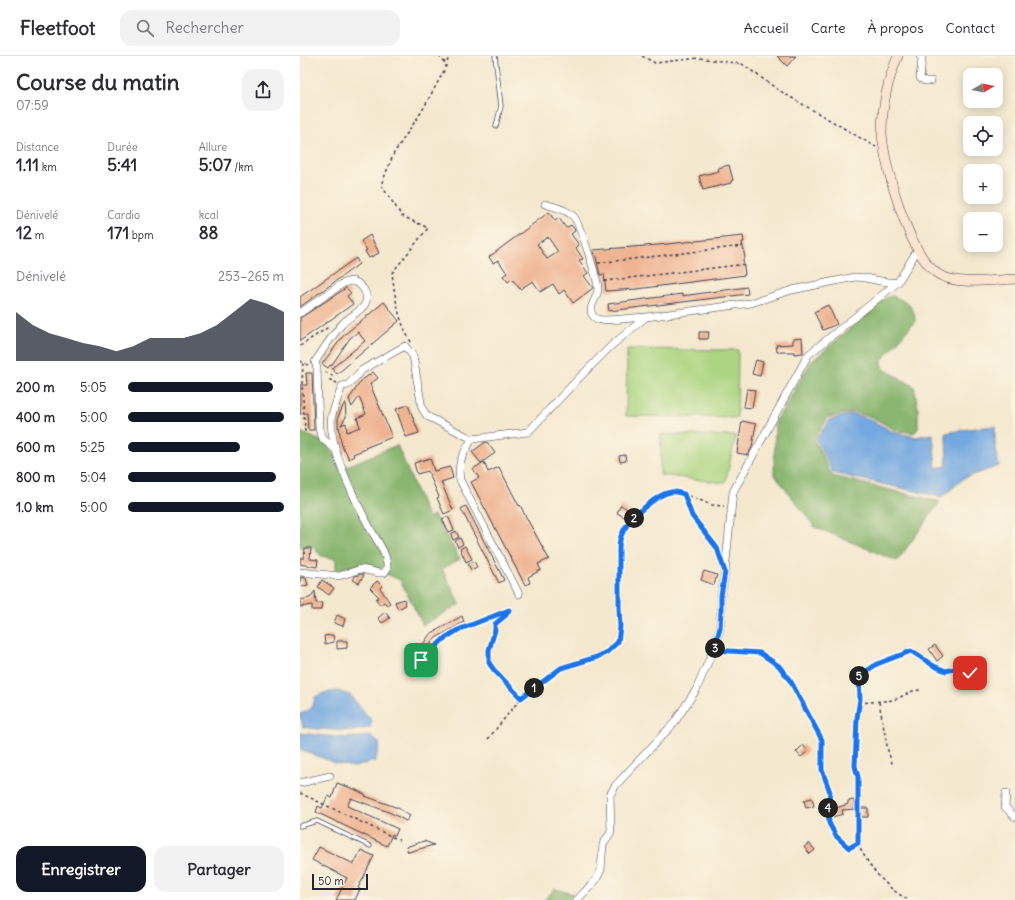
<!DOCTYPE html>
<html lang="fr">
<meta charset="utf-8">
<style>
:root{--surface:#fff;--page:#f2f2f3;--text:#2b2b33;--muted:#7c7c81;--line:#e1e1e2;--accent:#111827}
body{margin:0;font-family:Delius,sans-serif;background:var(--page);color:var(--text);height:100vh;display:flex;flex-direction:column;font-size:15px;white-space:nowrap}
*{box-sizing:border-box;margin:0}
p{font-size:13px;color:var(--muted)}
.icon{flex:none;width:22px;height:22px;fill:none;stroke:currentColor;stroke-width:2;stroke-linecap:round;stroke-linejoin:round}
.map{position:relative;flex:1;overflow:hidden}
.sheet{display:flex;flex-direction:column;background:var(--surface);width:300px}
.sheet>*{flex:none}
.needle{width:26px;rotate:80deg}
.fabs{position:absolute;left:663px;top:12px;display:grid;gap:8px}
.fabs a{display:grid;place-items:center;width:40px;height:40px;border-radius:8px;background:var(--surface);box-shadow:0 2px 10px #0003;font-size:20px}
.scale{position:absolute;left:12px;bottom:10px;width:56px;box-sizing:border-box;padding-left:4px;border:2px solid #22223b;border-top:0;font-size:11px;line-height:14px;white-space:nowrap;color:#22223b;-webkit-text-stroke:3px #fcf5e5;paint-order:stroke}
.pin{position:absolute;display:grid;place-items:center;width:34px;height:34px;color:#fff;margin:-17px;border-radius:8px;box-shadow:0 2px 6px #0006}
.km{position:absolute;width:20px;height:20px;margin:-10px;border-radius:50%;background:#222;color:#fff;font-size:11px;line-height:20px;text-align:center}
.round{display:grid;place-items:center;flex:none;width:42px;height:42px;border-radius:12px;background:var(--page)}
.summary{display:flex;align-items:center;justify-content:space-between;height:68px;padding:0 16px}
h1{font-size:22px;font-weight:700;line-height:30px}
.metrics{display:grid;grid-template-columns:repeat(3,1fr);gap:6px;height:68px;padding:4px 16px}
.metrics div{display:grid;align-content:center}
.metrics b{font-size:17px;font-weight:700}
.metrics small{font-size:11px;font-weight:400}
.metrics p{font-size:11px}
.chart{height:112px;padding:8px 16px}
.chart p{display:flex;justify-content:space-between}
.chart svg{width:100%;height:72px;margin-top:4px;fill:var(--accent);opacity:.7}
.button{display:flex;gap:8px;margin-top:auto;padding:8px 16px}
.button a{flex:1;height:46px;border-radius:12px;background:var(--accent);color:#fff;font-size:16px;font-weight:700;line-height:46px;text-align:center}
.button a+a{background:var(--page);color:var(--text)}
ul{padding:0 16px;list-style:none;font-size:13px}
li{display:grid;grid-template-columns:64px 48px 1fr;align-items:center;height:30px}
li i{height:10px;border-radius:5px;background:var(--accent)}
header{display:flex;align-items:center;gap:24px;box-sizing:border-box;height:56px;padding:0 20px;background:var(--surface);border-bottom:1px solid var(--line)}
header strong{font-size:19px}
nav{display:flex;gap:22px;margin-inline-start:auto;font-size:14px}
.search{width:280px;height:36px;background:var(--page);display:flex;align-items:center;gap:10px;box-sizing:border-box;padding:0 14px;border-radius:12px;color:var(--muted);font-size:15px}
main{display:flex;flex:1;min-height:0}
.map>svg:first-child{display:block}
</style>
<header>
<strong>Fleetfoot</strong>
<div class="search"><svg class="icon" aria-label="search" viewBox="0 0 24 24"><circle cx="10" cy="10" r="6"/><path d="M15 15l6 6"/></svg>Rechercher</div>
<nav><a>Accueil</a><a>Carte</a><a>À propos</a><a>Contact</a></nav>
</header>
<main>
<section class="sheet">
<div class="summary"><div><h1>Course du matin</h1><p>07:59</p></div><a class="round"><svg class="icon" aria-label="share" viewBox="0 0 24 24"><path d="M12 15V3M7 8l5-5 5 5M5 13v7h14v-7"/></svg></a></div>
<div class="metrics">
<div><p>Distance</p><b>1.11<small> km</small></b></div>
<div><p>Durée</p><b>5:41</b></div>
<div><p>Allure</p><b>5:07<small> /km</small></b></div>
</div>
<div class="metrics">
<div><p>Dénivelé</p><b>12<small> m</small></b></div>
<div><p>Cardio</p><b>171<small> bpm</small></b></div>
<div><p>kcal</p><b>88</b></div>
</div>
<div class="chart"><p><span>Dénivelé</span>253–265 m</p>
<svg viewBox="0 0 160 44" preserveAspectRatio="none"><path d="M0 44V14L10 22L20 27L30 30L40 33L50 35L60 38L70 35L80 30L90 30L100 30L110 27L120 22L130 14L140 6L150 9L160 14V44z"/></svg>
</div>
<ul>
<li><b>200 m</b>5:05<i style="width:93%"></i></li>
<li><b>400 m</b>5:00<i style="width:100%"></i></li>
<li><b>600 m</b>5:25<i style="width:72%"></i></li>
<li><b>800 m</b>5:04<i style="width:95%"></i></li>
<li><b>1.0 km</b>5:00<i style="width:100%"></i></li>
</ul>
<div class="button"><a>Enregistrer</a><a>Partager</a></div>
</section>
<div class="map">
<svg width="715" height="844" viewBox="0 0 715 844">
<rect width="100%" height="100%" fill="#fcf5e5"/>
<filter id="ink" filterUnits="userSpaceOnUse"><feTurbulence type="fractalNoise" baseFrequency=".025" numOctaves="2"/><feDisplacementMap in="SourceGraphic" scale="8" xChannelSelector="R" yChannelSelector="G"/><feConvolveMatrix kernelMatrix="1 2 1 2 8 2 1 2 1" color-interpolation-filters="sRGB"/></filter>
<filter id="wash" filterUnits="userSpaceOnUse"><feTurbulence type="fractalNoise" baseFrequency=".012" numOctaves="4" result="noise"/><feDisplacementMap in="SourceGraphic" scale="16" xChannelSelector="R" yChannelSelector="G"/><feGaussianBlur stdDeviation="0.9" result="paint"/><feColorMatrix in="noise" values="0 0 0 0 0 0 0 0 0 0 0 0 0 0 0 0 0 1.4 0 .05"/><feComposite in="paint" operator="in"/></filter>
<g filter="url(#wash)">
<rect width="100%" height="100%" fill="#f4e8ce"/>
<path fill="#acd581" stroke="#677c5e" d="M327,293l111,1 -1,68 -111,-2z
M361,378l75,2 -11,47 -65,-8z"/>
<path fill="#89b66f" stroke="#566c55" d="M593,240c13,6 22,9 22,25l-33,39v8l32,18 4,22v21l-4,4 -19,-3 -23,-13 -19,-5 -24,5 -15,22 18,37 108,26 -43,59 -82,-34 -41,-53 1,-51 36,-61 76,-65z
M0,376l26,11 6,9 8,17 57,-24 31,73 6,-3 26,44 -18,10 18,35 -37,21 -23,-45 -33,-15 -19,2 -12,3v-11l-15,-3 -9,-10 -12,1z
M255,833l21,6 -5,5h-27z"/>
<path fill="#73a8e0" stroke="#4a658e" d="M552,358l18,5 23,13 23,5 17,-3 3,34 11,-2 -1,-33 22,-4 27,-3v17l4,23 -35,12 -22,19 -109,-24 -17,-34 15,-20z
M37,635l13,4 22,26 -2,7 -18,3 -35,-2 -14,-2 -3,-13c11,-4 13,-5 15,-17l9,-4z
M0,677l44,5 26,-2 10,8 -5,17 -21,6 -19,-4 -35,-14z"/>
<g id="blocks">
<path fill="#efb491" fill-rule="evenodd" d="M477,0h19l-9,10z
M429,109l4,15 -2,1v2l-28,7 -4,-14 20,-5 -1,-3z
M249,156l6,9 4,-3 7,10 5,-3 4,5v1l-4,3 8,11 -3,3 7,11 -4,1 9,13 -4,3 9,12 -20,15 -9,-13 -5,4 -6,-10 -13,8 -7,-11 -13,8 -8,-10 -4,3 -5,-6 4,-3 -9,-13 -5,3 -4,-6zM248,181l10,15 -11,7 -10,-15z
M70,179l9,18 -10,5 -4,-7 2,-1 -6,-9z
M443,180l1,6h-2l3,16 -2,1 2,16 -108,14 -31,2 -2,-17 -4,1 -4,-18 -3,-7 65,-5z
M56,202l3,6 -59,43v-10z
M447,231l1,7 -139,17 -1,-7 74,-10v2z
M46,232l5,5 -4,3 6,8 -53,37v-23z
M84,246l15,19 -62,53 -5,-6 33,-27 -7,-9 -8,6 -19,28 -1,-1 -2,3 -6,-4 22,-29z
M528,249l9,19 -14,6 -9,-18z
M399,276h10l-1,7h-9z
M502,282l1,15 -9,1v-2h-17l-1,-7 17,-1v-5z
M456,304l7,2 -3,14 -8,-2z
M73,316l5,6 -8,6 22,53 -27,11 1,1 -13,5 1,2 -5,3 -4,-9 -1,1 -3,-9 -2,-15 -1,1v-11l7,-15 1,15 -5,8 5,-2 1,9 13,-5 -3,-9 9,-4 -7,-17 -7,10 -3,-8 12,-18z
M6,317h6l2,57h-6l-1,-17 -7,1v-29h7z
M447,333l8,1 -3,18 -8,-1z
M108,349l11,28 -13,4 -10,-28z
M442,365l14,3 -4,23 -4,8 -11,-2z
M187,386l8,11 -14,10 -9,-11 12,-9z
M325,399l1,6 -6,1 -1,-6z
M130,402l4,13 16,-4 3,11 -12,4 12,28 -9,4 -7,-16 2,-1 -11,-26 -11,3 -3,-11z
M184,406l4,10 11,-5 20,39 1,-1 5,10 24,44 -11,5 3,6 -13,7 2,6 -5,2 -54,-103 8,-4 -6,-9z
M321,449l9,6 -4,7 -9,-5z
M166,450l38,74 -5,3 -38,-74z
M148,460l6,14 -5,2 -7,-13z
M156,475l3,6 -6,3 -2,-6z
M160,482l3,6 -5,3 -3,-6z
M165,490l7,13 -6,3 -6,-13z
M5,492h6l-1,11 8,1 -1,7 -17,-3v-6h4z
M174,505l3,6 -6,3 -3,-6z
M404,515l13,4 -3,10 -13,-5z
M61,518l3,1 -5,8 -6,-3 2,-4z
M0,521l6,1 2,7 -6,1z
M22,524l12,8 -5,7 -11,-8z
M77,525l5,5 -2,2 10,15 -3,2 -3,-3 -4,3 -4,-6 3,-2 -9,-9z
M15,535l1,12h6l-1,7h-9v-5l-12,2v-7l10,-2z
M104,543l2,6 -8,4 -3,-7z
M85,556l5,6 -8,5 -4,-5z
M37,559l8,4 -2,7 -9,-3z
M162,560l2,6 -30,17 -17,24 -5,-3 18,-26z
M33,579l1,7 -9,2 -1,-8z
M37,585h10v7l-10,1z
M635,589l8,11 -6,5 -8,-12z
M503,689l5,6 -7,6 -5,-5z
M37,727l17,6 12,6 -1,1 33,12 12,8 -4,5 -15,-8 -40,-15 -4,8 51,23 -3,7 -3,-2 -5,12 -71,-34 2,-6 4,2 6,-12 4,2z
M512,742l2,8 -8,2 -2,-8z
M554,744l1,9 -13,1 1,4 -11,3 -2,-7 18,-6v-3z
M561,752h7v9h-7z
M124,785l10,4 -26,7 -2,-5z
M509,787l6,7 -5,4 -6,-7z
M19,791l35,17 7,-14 13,6 -16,32 2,1 -5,11h-19l11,-22 -35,-18z"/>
</g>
</g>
<g filter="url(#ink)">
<use href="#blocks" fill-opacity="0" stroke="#424051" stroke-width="1"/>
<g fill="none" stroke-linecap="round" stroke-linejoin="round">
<g stroke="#424051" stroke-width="5">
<path id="lane" d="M195,0l6,50 -5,20
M0,770l17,-5 53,25"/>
</g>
<g stroke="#424051" stroke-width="8">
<path id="street" d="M620,0l2,2 -2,20 5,3h6
M245,148c9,3 21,5 28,12 6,5 25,64 25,73 0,9 -15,23 -1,30 7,3 39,-2 49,-2
M0,257l42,-29c3,-1 6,-3 9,-3 10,1 19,13 14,23 -3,6 -15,13 -21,18 -11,12 -20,26 -29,40l2,6 2,61 4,10 12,10
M0,516l39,4 22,-7 18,4h5l3,-4c1,-14 -9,-27 -16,-39 -14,-26 -45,-86 -39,-115 3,-10 7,-20 10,-29l6,-1 14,-15 43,-24 8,10 9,52 5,8 45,23
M219,538l-59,-114c-3,-18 3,-26 12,-41l56,-7 49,-52 34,-34 35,-29 105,-14 41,-13 63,-13c16,0 27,7 43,5
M0,727l30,-7
M706,737l-1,14 10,10
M277,844l19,-20 5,-10 2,-26 8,-12 -1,-37 5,-9 59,-63 22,-33 16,-37 2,-3 6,-22 1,-17v-15l4,-24 8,-80 75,-137 90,-73 20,-33"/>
</g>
<g stroke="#424051" stroke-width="10">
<path id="secondary" d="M598,0c-10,23 -16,51 -16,77 2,33 27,122 56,141 18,12 55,6 77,5"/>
</g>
<path stroke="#424051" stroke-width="1.5" stroke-dasharray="3 3" stroke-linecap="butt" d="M139,0l7,8
M342,0l13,7 44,-5 43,6 38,27 96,56
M298,207l145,-17
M304,225l143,-17
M111,286c-13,-22 -16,-45 -19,-69l36,-45 -26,-12 -21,-31 13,-32 28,-42 23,-42 4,-13
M0,290l30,-20
M0,305l8,4
M3,307l-1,20 3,49
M25,316l7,3 -2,5 7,3
M384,438l8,22 25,32 2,8
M420,594l40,3 19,13 12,16 31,58v30l7,22 -1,15 1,16 7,13 13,12 8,-5c12,23 28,45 52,57
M110,619l11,-15 24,-22 13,-8 51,-20 -3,5 -11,9v6l-6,20v13l5,7 27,28
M579,646l9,49 5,15
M559,647l35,-3 19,-9 7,-1
M188,683l33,-41 27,-21 13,-9 36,-11 10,-6 11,-9 2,-15 -1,-86 9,-17 23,-22 11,-8 11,-3 11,3 28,11 12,1
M0,737l99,47
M557,787l1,-66 -3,-11 2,-48 3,-19 -1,-23 18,-12 34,-13 22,15 13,5 19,-5 8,9"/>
<use href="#lane" stroke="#fff" stroke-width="3.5"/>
<use href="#street" stroke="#fff" stroke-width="7"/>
<use href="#secondary" stroke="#fce5d0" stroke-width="9"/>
</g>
</g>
<g fill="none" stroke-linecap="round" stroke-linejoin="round" filter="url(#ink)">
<g stroke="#fff" stroke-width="8">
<path id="route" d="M121,604l24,-22 13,-8 51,-20 -3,5 -11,9v6l-6,20v13l5,7 27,28 40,-30 36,-11 10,-5 11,-10 2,-15 -1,-19v-60c0,-9 3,-16 8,-23 7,-10 32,-32 44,-33 4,-1 9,1 13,2l8,22 25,32 8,24 -4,24v15l-1,17 -6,22 46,3 19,13 12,16 31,58v30l8,22 -2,15 1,16 7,13 13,12 9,-5v-66l-3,-11 2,-48 3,-19 -1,-23 18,-12 34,-13 23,15 12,5 19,-5 5,7"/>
</g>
<use href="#route" stroke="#1a73e8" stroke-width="5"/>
</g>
</svg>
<div class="fabs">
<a><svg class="needle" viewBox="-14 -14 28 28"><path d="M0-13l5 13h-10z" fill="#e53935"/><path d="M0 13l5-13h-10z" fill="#7c7c81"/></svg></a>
<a><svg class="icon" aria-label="locate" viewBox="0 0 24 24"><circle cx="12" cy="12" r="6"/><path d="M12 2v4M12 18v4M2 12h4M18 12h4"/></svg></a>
<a>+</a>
<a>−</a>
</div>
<div class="scale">50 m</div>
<div class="pin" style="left:121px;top:604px;background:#1e9e55"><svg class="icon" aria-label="arrive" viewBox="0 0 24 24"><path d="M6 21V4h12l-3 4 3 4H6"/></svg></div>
<div class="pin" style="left:670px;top:617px;background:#d93025"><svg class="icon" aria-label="check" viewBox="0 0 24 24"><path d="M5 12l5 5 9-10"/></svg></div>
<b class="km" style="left:234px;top:632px">1</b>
<b class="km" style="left:334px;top:462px">2</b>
<b class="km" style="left:415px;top:592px">3</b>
<b class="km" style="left:528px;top:752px">4</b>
<b class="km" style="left:559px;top:620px">5</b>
</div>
</main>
